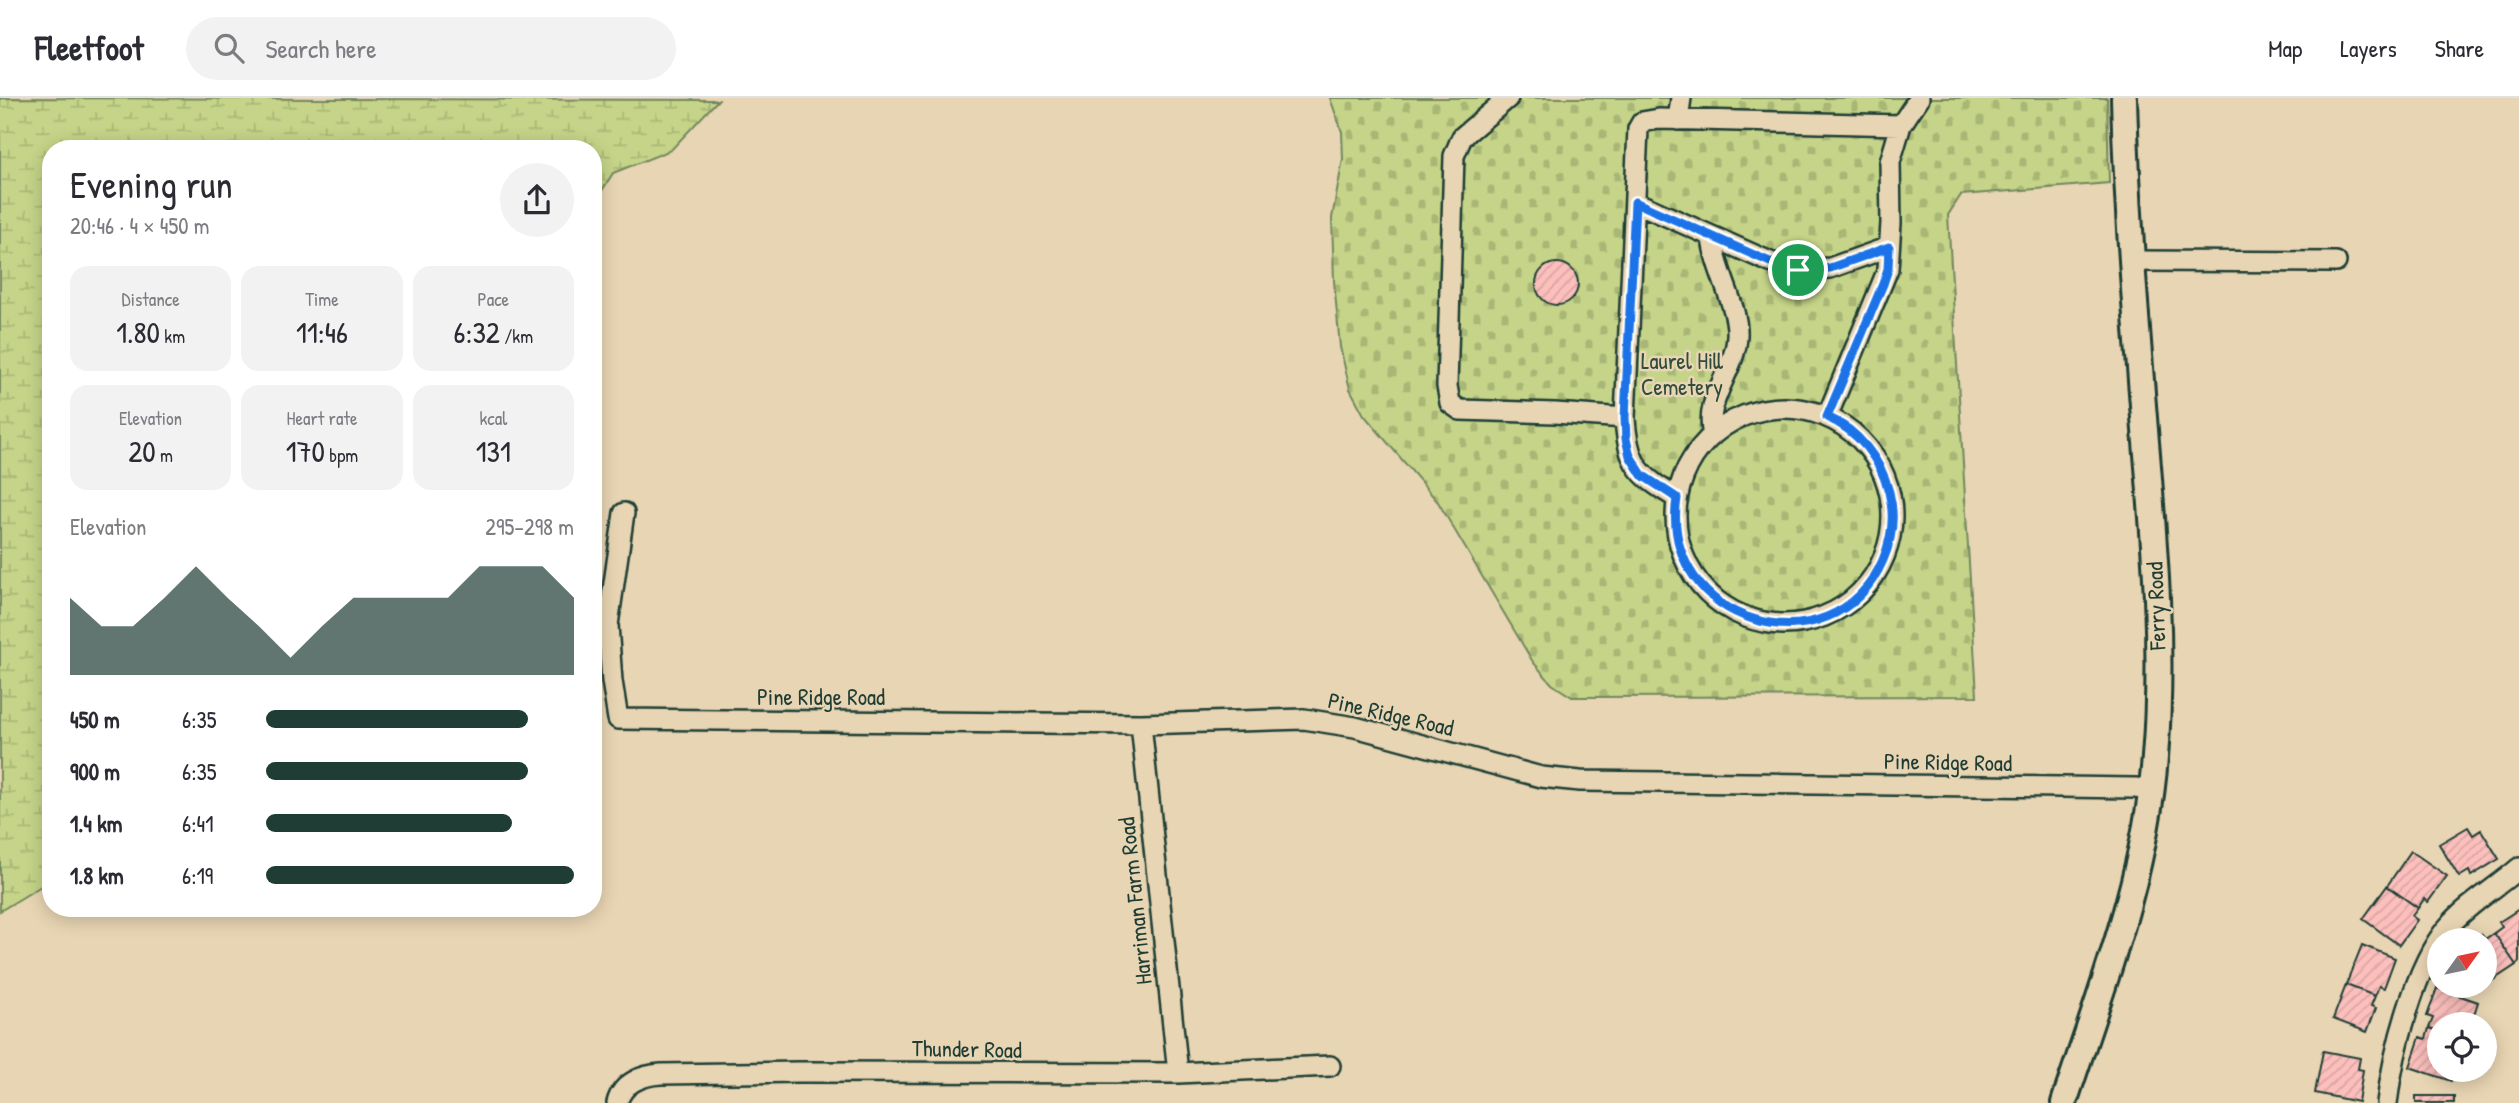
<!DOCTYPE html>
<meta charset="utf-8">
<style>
:root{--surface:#fff;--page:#f2f2f3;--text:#2b2b33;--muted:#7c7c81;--line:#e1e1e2;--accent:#1f3d34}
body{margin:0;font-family:"Patrick Hand",sans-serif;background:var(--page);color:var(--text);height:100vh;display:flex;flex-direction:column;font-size:26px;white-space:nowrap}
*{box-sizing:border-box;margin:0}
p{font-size:23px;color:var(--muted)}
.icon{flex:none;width:38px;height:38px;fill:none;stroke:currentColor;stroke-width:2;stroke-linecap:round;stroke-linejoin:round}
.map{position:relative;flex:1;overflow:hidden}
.details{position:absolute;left:42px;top:42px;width:560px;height:777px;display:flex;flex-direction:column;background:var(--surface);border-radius:28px;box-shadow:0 4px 18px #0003}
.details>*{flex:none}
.needle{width:46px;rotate:57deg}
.fabs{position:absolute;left:2427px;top:830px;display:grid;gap:14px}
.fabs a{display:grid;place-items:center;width:70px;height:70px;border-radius:50%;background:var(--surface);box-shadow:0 4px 18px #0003;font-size:35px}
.pin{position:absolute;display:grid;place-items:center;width:60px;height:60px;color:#fff;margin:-30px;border:4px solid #fff;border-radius:50%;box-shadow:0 2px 7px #0007}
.round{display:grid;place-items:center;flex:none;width:74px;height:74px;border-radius:37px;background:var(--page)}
.head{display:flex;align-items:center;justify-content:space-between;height:119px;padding:0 28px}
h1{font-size:38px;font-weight:600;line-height:52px}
.metrics{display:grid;grid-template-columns:repeat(3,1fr);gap:10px;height:119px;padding:7px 28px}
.metrics div{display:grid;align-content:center;border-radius:18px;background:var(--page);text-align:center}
.metrics b{font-size:30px;font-weight:600}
.metrics small{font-size:19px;font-weight:400}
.metrics p{font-size:19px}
.chart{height:196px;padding:14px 28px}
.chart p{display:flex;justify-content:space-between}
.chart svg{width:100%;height:126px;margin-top:7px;fill:var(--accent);opacity:.7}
ul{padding:0 28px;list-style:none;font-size:23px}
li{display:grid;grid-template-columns:112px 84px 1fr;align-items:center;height:52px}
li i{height:18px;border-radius:9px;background:var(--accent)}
header{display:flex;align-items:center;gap:42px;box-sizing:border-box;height:98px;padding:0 35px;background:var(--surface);border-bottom:2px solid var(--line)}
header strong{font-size:33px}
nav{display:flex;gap:38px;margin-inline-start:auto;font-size:24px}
.search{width:490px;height:63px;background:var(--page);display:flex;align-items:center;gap:18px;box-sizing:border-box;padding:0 24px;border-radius:38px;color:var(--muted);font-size:26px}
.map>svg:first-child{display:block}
</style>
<header>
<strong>Fleetfoot</strong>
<div class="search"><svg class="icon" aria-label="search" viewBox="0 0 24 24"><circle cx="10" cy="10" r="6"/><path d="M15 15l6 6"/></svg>Search here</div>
<nav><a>Map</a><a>Layers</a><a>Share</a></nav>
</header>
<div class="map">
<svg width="2519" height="1005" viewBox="0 0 2519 1005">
<defs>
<pattern id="wetland-marsh" width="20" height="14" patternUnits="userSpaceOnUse" patternTransform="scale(1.75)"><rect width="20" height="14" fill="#c5d488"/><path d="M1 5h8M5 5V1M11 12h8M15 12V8" fill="none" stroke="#a9b776"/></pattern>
<pattern id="cemetery-stones" width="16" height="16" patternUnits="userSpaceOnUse" patternTransform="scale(1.75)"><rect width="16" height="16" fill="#c5d488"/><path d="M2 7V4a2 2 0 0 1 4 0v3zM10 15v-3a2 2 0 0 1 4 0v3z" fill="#a9b776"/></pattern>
<pattern id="building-hatch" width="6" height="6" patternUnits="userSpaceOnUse" patternTransform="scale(1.75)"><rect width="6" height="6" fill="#fcbfbc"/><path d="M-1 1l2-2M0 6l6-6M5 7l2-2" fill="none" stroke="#d8a5a2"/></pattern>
</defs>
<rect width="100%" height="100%" fill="#e8d5b3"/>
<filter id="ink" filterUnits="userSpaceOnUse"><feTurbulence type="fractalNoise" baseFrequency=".0143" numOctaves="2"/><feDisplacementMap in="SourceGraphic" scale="14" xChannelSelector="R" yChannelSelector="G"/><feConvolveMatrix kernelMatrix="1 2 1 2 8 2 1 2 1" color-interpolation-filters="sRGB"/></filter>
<g filter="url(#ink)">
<path fill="url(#wetland-marsh)" stroke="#72885e" stroke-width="2" d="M0,0l718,2 -47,50 -58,23 -20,32v-56h-542v731l-51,31z"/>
<path fill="url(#cemetery-stones)" stroke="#72885e" stroke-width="2" d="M1330,0h777l2,85 -148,12 -13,20 29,481 -405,1 -20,-13 -19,-22 -95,-160 -74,-87 -14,-26 -10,-42 -6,-66 -2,-63 11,-59 -1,-27z"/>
<path fill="url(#building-hatch)" stroke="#1f3d34" stroke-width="2" d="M1536 186a21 21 0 1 1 42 0a21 21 0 1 1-42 0Z
M2468,729l5,8 8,-5 18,29 -28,17 -2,-5 -10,6 -20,-33z
M2411,753l36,25 -19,26 -4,-3 -6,9 -31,-22z
M2387,788l31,22 -6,8 5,4 -18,25 -36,-26z
M2519,811v53l-3,3 -22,-32 8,-6 -3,-5z
M2494,835l22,32 -26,17 -5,-8v-34h-12l8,-6 4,5z
M2362,847l33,13 -11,30 -5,-2 -4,10 -29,-11z
M2346,887l29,11 -4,10 5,2 -9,24 -34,-13z
M2437,890l41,14 -7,22h-31v7l-11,-3 4,-10 -6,-2z
M2429,930l11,3v38h15l-4,12 -41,-14 10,-30 6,2z
M2323,953l37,7 -2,11 5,1 -5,32 -43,-9z
M2416,998h38v7h-38z"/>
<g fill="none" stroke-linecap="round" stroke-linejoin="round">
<g stroke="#1f3d34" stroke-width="24">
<path id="minor" d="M1508,0l-46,39 -8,19 -7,230 3,17 10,7 95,3 70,5
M1678,22l3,-22
M1635,104l135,60 29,8 31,-2 59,-21
M1712,139c3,34 27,70 25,99 -1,34 -34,64 -24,98
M2131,163l205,1
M1676 418a108 108 0 1 1 216 0a108 108 0 1 1-216 0Z
M1827,319l61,-148 3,-46 -1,-61 11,-37 18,-27
M1677,400c-39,-23 -49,-33 -52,-80l13,-289 4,-7 17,-3 242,6
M624,415l-16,112 4,56 6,38 523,5 163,-5 51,8 186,50 39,4 555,7 16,2
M1141,626l37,349
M617,1005c5,-20 25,-28 44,-29l137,-2 380,1 152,-7
M2387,1005c6,-50 28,-138 61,-176 20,-23 48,-39 71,-59"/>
</g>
<g stroke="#1f3d34" stroke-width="30">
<path id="major" d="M2064,1005c37,-113 82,-227 91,-346 9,-109 -1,-219 -10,-327 -9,-111 -18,-221 -21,-332"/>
</g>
<use href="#minor" stroke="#e8d5b3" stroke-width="19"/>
<use href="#major" stroke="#e8d5b3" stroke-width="24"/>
</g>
</g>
<g fill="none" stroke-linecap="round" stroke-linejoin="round" filter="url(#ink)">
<g stroke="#fff" stroke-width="14">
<path id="route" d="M1635,104l135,60 28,8 32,-2 59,-21 -1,22 -5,15 -56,133c31,13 54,43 62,75 6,23 3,47 -6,68 -50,116 -225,63 -206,-62l-35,-23 -12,-19 -4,-17 -1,-21z"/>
</g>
<use href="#route" stroke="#1a73e8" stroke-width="9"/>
</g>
<g text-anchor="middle" stroke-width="5" stroke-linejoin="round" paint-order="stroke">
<g font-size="23" fill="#304c3c" stroke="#e8d5b3">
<text x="1682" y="271">Laurel Hill<tspan x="1682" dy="26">Cemetery</tspan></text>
</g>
<g font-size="23" fill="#1f3d34" stroke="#e8d5b3">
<text transform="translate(2156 508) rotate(-92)" y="8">Ferry Road</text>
<text x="821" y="607">Pine Ridge Road</text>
<text transform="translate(1391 616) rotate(13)" y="8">Pine Ridge Road</text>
<text transform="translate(1948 664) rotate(1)" y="8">Pine Ridge Road</text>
<text transform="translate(1135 803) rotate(-96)" y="8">Harriman Farm Road</text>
<text transform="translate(967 951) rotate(1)" y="8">Thunder Road</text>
</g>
</g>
</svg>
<div class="fabs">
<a><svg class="needle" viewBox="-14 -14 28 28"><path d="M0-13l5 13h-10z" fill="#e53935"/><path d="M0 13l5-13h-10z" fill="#7c7c81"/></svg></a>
<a><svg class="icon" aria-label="locate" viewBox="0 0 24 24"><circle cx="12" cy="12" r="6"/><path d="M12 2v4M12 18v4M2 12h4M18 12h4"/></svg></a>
</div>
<div class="pin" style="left:1798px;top:172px;background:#1e9e55"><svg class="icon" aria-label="arrive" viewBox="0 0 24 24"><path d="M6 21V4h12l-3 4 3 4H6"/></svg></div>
<section class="details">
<div class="head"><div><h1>Evening run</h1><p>20:46 · 4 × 450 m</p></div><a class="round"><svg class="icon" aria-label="share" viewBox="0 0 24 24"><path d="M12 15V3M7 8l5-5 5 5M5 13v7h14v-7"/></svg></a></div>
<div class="metrics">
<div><p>Distance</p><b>1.80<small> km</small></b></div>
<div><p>Time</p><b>11:46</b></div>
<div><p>Pace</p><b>6:32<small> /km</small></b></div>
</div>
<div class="metrics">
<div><p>Elevation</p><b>20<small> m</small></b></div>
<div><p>Heart rate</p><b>170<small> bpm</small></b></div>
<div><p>kcal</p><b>131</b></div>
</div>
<div class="chart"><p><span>Elevation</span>295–298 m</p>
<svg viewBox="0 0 160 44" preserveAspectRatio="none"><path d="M0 44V17L10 27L20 27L30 17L40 6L50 17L60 27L70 38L80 27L90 17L100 17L110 17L120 17L130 6L140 6L150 6L160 17V44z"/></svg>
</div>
<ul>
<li><b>450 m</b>6:35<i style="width:85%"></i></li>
<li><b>900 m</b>6:35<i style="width:85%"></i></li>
<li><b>1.4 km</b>6:41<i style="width:80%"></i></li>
<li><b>1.8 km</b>6:19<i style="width:100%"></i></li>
</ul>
</section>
</div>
